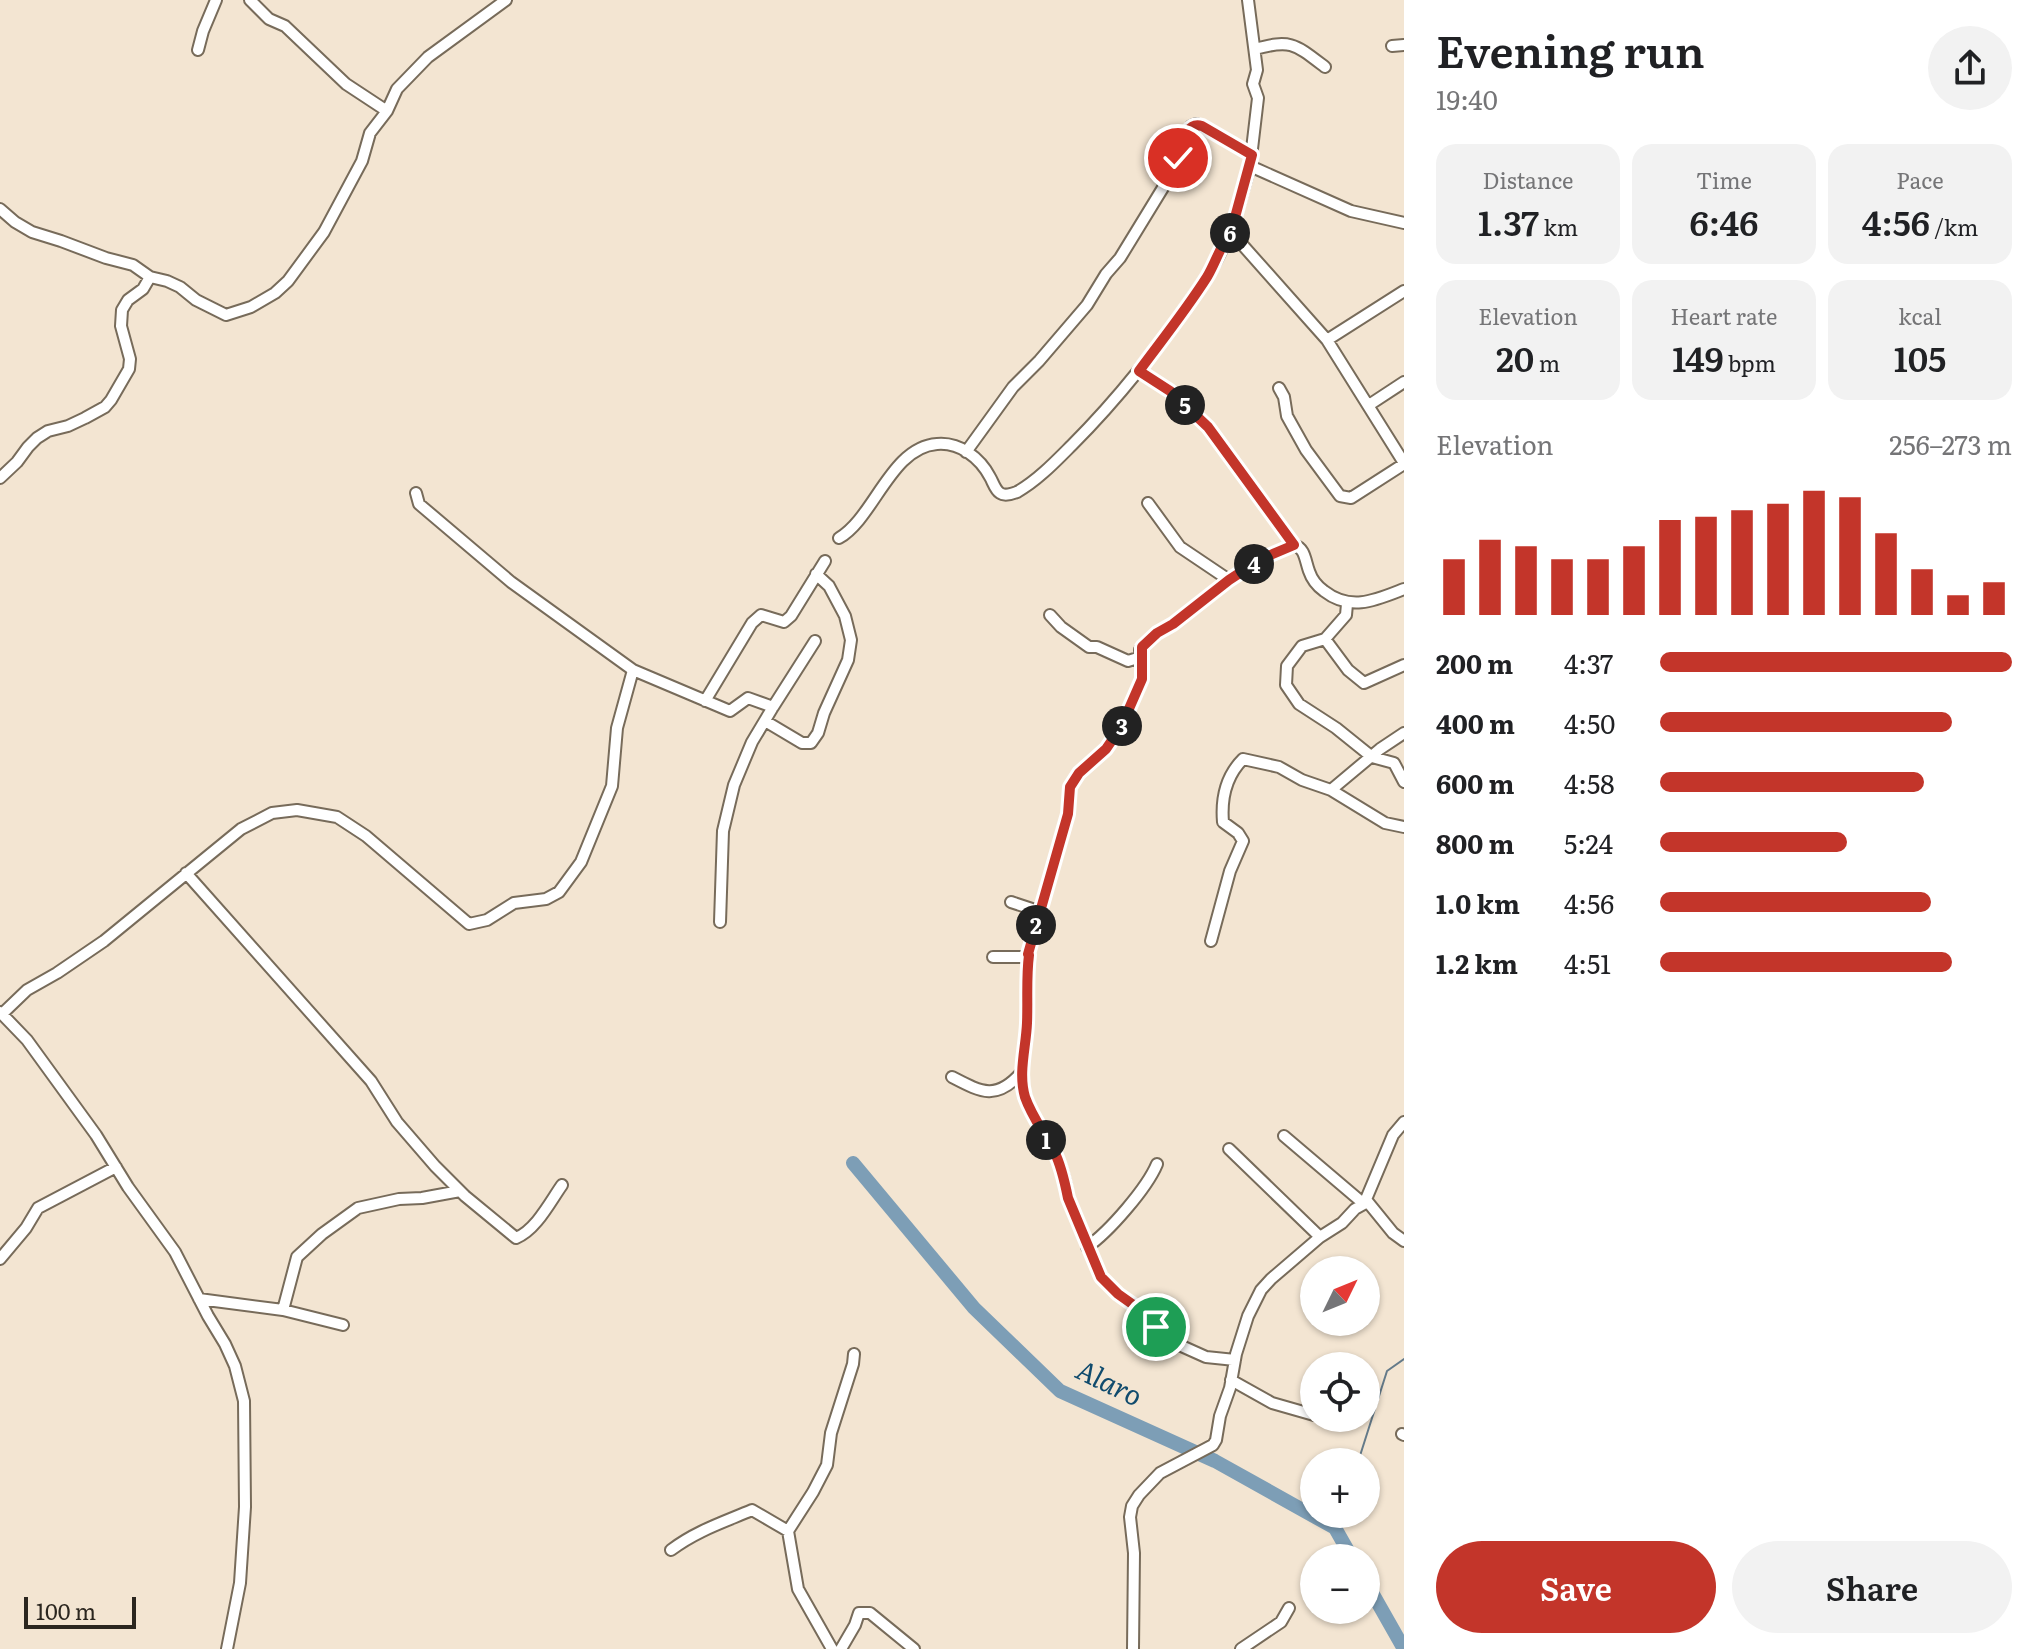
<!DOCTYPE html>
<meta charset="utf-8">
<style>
:root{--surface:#fff;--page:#f2f2f2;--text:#202124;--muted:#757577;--accent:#c3352a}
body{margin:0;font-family:Literata,serif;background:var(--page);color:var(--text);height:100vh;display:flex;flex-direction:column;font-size:30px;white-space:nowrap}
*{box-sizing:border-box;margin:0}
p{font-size:26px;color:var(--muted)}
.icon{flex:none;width:44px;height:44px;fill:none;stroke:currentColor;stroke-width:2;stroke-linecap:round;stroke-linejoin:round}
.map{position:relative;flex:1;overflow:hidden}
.panel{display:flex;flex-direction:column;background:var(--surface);width:640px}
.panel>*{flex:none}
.needle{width:52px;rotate:47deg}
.controls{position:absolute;left:1300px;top:1256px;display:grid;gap:16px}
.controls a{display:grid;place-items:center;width:80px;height:80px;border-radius:50%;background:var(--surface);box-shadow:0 2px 6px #0004;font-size:40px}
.scale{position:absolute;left:24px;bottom:20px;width:112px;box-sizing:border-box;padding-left:8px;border:4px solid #2b261f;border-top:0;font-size:22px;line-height:28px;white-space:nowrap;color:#2b261f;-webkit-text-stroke:6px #f3e5d2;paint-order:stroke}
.pin{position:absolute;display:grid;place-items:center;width:68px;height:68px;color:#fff;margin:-34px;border:4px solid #fff;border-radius:50%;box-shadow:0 2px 8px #0007}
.km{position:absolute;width:40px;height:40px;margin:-20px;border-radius:50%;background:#222;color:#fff;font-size:22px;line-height:40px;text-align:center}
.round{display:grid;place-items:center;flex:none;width:84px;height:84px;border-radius:42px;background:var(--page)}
.head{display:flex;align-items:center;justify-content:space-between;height:136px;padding:0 32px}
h1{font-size:44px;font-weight:600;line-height:60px}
.metrics{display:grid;grid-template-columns:repeat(3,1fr);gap:12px;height:136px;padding:8px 32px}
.metrics div{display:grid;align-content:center;border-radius:20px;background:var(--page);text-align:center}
.metrics b{font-size:34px;font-weight:600}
.metrics small{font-size:22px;font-weight:400}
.metrics p{font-size:22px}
.chart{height:224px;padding:16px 32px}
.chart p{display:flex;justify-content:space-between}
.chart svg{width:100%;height:144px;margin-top:8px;stroke:var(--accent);stroke-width:6}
.action{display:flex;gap:16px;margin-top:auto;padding:16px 32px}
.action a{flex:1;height:92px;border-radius:48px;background:var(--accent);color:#fff;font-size:32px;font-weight:600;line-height:92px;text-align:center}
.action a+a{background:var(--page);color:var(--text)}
ul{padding:0 32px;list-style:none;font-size:26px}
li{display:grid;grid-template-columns:128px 96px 1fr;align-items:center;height:60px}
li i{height:20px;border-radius:10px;background:var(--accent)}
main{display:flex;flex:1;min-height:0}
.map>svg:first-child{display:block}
</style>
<main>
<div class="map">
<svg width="1404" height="1649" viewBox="0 0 1404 1649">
<rect width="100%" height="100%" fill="#f3e5d2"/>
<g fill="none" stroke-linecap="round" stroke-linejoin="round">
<path stroke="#647a89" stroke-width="2" d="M1358,1462l29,-91 17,-12
M1335,1528l5,-14"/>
<path stroke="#7d9eb6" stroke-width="14" d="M853,1163l121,145 86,83 155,70 120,67 17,30
M1366,1582l38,67"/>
<g stroke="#776b5a" stroke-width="14">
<path id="minor" d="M250,0l19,19 16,7 61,58 41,27
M1392,46l12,-1
M1255,49c36,-10 40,-5 70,18
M198,50l5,-19 13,-31
M1250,166l101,45 53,12
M0,209l15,13 17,10 29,9 45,17 27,7 17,12 17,4 13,6 16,13 30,15 25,-8 24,-14 13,-12 36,-49 38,-71 8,-28 17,-22 10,-22 31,-32 78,-57
M1231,232l96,108 77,123
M1327,340l77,-49
M1139,371l31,20 38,36 86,118
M1279,388l5,9 3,19 19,34 34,46 11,2 53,-34
M1369,405l35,-23
M966,452l47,-65 26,-26 48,-56 19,-31 14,-16 52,-85 19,-47 5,-2 6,2 50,29
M0,478l17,-16 11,-15 9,-9 11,-7 20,-5 17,-8 20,-11 6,-7 18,-31 1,-10 -9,-33 1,-16 6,-10 15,-11 7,-12
M1148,503l32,44 49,33
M839,538c35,-20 52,-91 98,-94 23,-2 43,14 53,33 3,5 5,13 10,16 4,3 12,1 17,-1 20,-11 39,-31 55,-47 49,-49 91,-103 130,-161 8,-11 15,-24 21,-37 2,-6 3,-10 8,-15l19,-66 8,-68 -5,-14 4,-14 -9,-70
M1347,604l-1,11 -21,24 -23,7 -15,20 -1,19 13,19 37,24 36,29 22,6 10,19
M1050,615l11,12 28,20h8l31,14 13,-4
M1325,639l23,31 16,13 40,-18
M633,670l97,41 18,-13 25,9 -21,35 -18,43 -11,46 -3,91
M705,701l47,-78 9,-8 23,7 7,-6 34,-55
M773,707l42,-66
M765,721l37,22h9l7,-10 6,-20 24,-53 3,-20 -6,-24 -16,-30 -13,-12
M1331,790l49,-41 24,-16
M186,873l185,208 26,41 38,44 30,30 51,42c20,-8 34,-36 46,-53
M1011,902l30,10
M1211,941l19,-70 13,-30 -5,-8 -15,-11c-2,-24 3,-46 20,-63l36,8 23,13 29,10 54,33 19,4
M1028,954l1,1c-3,23 -1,45 -2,68 -1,25 -9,49 -2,74 7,20 19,35 29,54 7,14 12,32 14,47l33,79 17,17 24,17 14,16 21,17 29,13 29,3
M993,957h29l6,-3 40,-140 2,-27 9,-14 27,-24 15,-22 21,-48 -2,-29 2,-3 15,-14 16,-9 56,-44 32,-21 33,-14c11,3 11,15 15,26 3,9 8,15 15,20 27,21 52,9 80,-2
M0,1012l27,28 69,95 32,52 47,65 33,64 17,28 10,22 9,35 1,106 -5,76 -13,66
M2,1014l25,-24 30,-17 47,-32 137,-112 31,-16 25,-3 40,7 29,19 103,88 18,-4 27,-17 32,-4 13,-7 22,-30 31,-76 5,-58 16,-58 -122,-88 -92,-78 -3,-11
M952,1077c29,15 44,24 69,-4
M1284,1136l80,68
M1229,1149l91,88
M1367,1201l26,32 11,8
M1087,1247c22,-15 60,-59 70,-83
M0,1259l26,-31 12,-20 78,-41
M199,1299l84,11 60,15
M283,1310l14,-53 25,-23 36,-26 41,-9 23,-1 38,-7
M1231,1380l41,23 42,12
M1402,1434l2,1
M788,1531l25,-39 14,-27 4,-32 22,-69 1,-10
M671,1550c25,-19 53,-28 81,-40l36,21 10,58 34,60
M841,1649l14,-24 4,-12h11l44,36
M1133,1649l1,-96 -4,-36 2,-11 7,-11 21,-22 53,-28 3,-5 4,-24 10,-28 6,-34 12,-38 13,-26 10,-11 49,-42 22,-14 13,-14 9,-5 29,-69 11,-13
M1241,1649l40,-27 8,-14"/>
</g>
<use href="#minor" stroke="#fff" stroke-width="10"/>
</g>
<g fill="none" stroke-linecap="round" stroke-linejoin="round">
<g stroke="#fff" stroke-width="16">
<path id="route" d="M1156,1327l-14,-16 -24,-17 -17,-17 -33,-79c-3,-15 -7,-33 -14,-47 -10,-19 -22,-34 -29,-54 -7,-24 1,-49 2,-74 1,-23 -1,-45 2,-68l-1,-1 40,-140 2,-27 9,-14 27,-24 15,-22 21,-48v-32l15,-14 16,-9 56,-44 32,-21 33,-14 -86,-118 -38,-36 -31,-20c23,-31 47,-61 68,-94 8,-13 15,-35 24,-45l21,-77 -50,-29c-17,-5 -19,19 -24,32"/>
</g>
<use href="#route" stroke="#c3352a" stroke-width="10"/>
</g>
<g text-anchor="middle" stroke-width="6" stroke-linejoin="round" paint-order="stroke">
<g font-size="28" font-style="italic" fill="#104b6d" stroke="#f3e5d2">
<text transform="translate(1109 1383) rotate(26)" y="10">Alaro</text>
</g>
</g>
</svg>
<div class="controls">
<a><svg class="needle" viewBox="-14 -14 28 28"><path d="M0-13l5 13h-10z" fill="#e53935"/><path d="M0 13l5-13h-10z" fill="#757577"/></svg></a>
<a><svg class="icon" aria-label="locate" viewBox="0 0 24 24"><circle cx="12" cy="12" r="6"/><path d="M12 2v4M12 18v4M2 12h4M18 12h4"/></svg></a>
<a>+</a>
<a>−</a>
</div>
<div class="scale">100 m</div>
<div class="pin" style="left:1156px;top:1327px;background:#1e9e55"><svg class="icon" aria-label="arrive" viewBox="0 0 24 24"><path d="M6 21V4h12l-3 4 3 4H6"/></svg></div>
<div class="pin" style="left:1178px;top:158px;background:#d93025"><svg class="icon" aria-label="check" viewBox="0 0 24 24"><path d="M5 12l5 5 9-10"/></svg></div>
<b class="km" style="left:1046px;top:1140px">1</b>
<b class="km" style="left:1036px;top:925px">2</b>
<b class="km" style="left:1122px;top:726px">3</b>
<b class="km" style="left:1254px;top:564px">4</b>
<b class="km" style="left:1185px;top:405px">5</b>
<b class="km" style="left:1230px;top:233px">6</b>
</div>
<section class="panel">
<div class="head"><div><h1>Evening run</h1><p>19:40</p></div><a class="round"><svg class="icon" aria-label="share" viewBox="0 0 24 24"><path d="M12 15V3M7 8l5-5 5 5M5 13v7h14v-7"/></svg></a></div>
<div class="metrics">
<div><p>Distance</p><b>1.37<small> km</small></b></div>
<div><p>Time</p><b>6:46</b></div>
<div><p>Pace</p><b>4:56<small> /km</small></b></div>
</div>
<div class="metrics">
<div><p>Elevation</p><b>20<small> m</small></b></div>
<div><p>Heart rate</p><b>149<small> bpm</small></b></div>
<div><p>kcal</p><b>105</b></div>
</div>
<div class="chart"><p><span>Elevation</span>256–273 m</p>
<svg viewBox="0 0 160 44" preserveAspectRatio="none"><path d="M5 44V27M15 44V21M25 44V23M35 44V27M45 44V27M55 44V23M65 44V15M75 44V14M85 44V12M95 44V10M105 44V6M115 44V8M125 44V19M135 44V30M145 44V38M155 44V34"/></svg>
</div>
<ul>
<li><b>200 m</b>4:37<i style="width:100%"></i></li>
<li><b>400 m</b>4:50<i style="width:83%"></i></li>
<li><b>600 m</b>4:58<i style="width:75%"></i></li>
<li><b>800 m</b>5:24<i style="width:53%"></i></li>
<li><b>1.0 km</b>4:56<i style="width:77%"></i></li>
<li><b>1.2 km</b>4:51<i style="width:83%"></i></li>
</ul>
<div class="action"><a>Save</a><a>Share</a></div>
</section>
</main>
